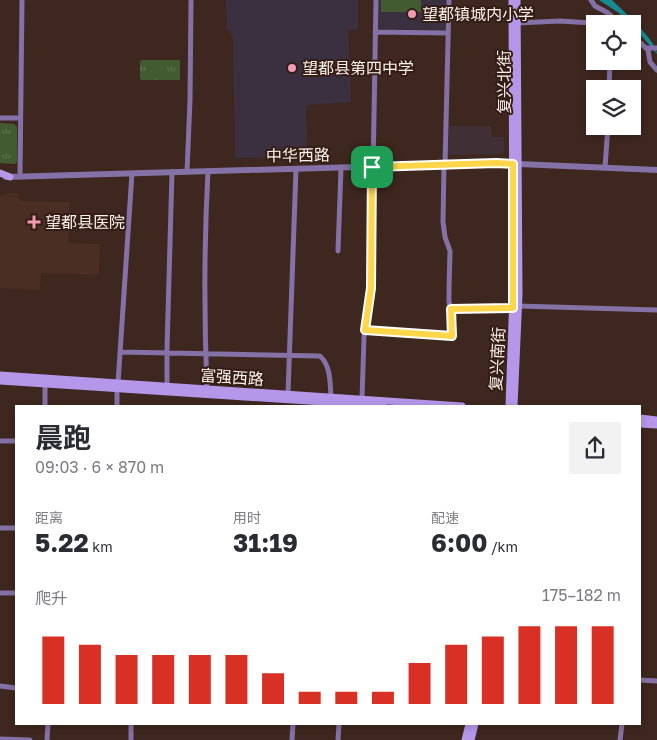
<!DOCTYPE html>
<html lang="zh">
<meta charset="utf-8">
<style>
:root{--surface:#fff;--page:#f2f2f3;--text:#2b2b33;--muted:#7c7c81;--accent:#d93025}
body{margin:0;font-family:"Golos Text","Noto Sans SC",sans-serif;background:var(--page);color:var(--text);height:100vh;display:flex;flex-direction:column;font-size:19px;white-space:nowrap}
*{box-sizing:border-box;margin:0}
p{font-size:16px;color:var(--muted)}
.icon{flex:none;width:28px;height:28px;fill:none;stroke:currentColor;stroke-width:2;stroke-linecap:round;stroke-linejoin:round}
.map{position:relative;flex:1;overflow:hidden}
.sheet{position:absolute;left:15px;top:405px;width:626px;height:320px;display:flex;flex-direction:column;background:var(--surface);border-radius:0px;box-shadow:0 2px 8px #0003}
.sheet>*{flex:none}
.fabs{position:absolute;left:586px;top:15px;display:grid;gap:10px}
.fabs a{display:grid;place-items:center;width:55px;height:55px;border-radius:0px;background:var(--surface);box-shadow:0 2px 8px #0003;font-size:25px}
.pin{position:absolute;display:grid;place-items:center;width:42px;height:42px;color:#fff;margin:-21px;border-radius:10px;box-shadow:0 2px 8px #0006}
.round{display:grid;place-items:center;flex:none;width:52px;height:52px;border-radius:0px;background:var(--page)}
.overview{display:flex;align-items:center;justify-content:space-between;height:85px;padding:0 20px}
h1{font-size:28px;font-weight:700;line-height:38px}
.metrics{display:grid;grid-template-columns:repeat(3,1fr);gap:8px;height:85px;padding:5px 20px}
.metrics div{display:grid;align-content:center}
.metrics b{font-size:25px;font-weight:700}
.metrics small{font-size:14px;font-weight:400}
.metrics p{font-size:14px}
.chart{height:140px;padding:10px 20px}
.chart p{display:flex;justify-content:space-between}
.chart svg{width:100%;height:90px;margin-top:5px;stroke:var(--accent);stroke-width:6}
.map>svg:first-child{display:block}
</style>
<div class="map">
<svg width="657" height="740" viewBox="0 0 657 740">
<defs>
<pattern id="grass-tufts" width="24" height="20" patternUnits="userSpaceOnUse" patternTransform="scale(1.25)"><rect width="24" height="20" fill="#435b31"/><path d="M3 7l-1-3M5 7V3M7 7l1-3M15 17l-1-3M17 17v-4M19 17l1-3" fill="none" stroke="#5f734f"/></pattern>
</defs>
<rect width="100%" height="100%" fill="#3e271e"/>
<path fill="#412f36" d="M449,126h42l1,11h12v17l-56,1z"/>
<path fill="#3b3040" d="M226,0h132v29l-10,1 3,72 -45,3 1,41h-2v10l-70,2 -2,-123h-2v-4h-4z
M379,0h67l-1,30 -67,-1z"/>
<path fill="#4b2e23" d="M7,193h11v5l4,3 48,1 -2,41 32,1 -1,31 -58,-2 -1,17 -40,-2v-92z"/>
<path fill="url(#grass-tufts)" d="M142,60h38v20h-38l-2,-1v-17z
M0,123l14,1 3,3v35l-2,2 -15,-1z"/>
<path fill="#435b31" d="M381,0h40v12h-40z"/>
<path fill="#168b93" d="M599,0h13c10,10 45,41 45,54l-24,-28 -1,-2h-2l-11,-11z"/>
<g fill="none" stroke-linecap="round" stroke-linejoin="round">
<path stroke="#8471a5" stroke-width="5" d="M591,0l4,6 13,7 12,11
M517,23l43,-2 49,3
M375,32l73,1
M632,35l16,15 2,12 7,8
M646,48h11
M609,89l1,-28
M0,118h20
M445,165l4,-165
M605,167l3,-41
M187,172l3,-72 1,-100
M20,176l2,-176
M338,251l3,-83
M518,306l139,4
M451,309l62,-1
M365,330l87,6v-24l-3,-10v-12l1,-39 -5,-14 -2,-15 1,-57
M120,352l200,4c11,10 10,27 11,41
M118,383l14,-210
M167,386v-37l5,-177
M207,389c-3,-73 -3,-145 1,-218
M288,394l8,-225
M362,399l2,-62 7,-49 5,-288
M45,406v-23
M117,406v-18
M0,441h16
M0,528h16
M0,593h16
M640,680l17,1
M0,686l16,2
M131,724v16
M0,739l30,1
M47,740l1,-16
M292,740l1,-16
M338,740l1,-16
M620,740l2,-16"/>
<path stroke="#8471a5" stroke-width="6" d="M6,177l490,-14 161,7"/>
<path stroke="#b597ea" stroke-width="7" d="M0,173l10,4
M0,375l462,31
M0,381l384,25
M509,406l4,-112 -1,-294
M514,406l5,-112 -2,-294
M640,418l17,2
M640,424l17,1
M465,740l4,-16
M471,740l4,-16"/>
</g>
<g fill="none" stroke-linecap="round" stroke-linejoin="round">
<g stroke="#fff" stroke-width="10">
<path id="route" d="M496,163l17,1v144l-62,1 1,27 -87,-6 6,-42 1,-121z"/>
</g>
<use href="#route" stroke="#ffd54a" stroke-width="6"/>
</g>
<g fill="#f19ab1" stroke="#331d15" stroke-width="2">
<circle cx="412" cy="14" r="5"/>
<circle cx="292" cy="68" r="5"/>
<path d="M31.5 214.5h5v5h5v5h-5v5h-5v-5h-5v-5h5z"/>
</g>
<g text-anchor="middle" stroke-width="4" stroke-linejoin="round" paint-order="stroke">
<g font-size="16" fill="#fdf0eb" stroke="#331d15" text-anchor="start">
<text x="422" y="20">望都镇城内小学</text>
<text x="302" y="74">望都县第四中学</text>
<text x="45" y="228">望都县医院</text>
</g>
<g font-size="16" fill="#fdf0eb" stroke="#331d15">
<text transform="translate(504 82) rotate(-90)" y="6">复兴北街</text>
<text transform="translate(298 155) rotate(-1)" y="6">中华西路</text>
<text transform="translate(497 359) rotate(-87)" y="6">复兴南街</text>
<text transform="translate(232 377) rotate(4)" y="6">富强西路</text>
</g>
</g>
</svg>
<div class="fabs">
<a><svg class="icon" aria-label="locate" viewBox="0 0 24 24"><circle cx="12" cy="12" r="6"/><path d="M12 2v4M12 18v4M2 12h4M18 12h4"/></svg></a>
<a><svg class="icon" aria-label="layers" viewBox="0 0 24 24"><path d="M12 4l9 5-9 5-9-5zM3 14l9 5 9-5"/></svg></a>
</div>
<div class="pin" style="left:372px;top:167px;background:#1e9e55"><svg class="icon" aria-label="arrive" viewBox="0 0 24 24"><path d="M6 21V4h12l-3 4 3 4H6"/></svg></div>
<section class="sheet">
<div class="overview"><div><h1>晨跑</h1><p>09:03 · 6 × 870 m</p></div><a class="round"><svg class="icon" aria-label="share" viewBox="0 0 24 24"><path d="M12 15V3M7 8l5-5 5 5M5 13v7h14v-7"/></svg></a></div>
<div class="metrics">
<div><p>距离</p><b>5.22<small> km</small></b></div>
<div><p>用时</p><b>31:19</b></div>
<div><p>配速</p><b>6:00<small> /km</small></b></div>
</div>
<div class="chart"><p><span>爬升</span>175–182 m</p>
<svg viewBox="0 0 160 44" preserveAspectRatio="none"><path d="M5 44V11M15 44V15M25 44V20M35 44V20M45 44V20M55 44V20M65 44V29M75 44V38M85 44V38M95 44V38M105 44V24M115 44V15M125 44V11M135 44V6M145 44V6M155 44V6"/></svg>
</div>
</section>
</div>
